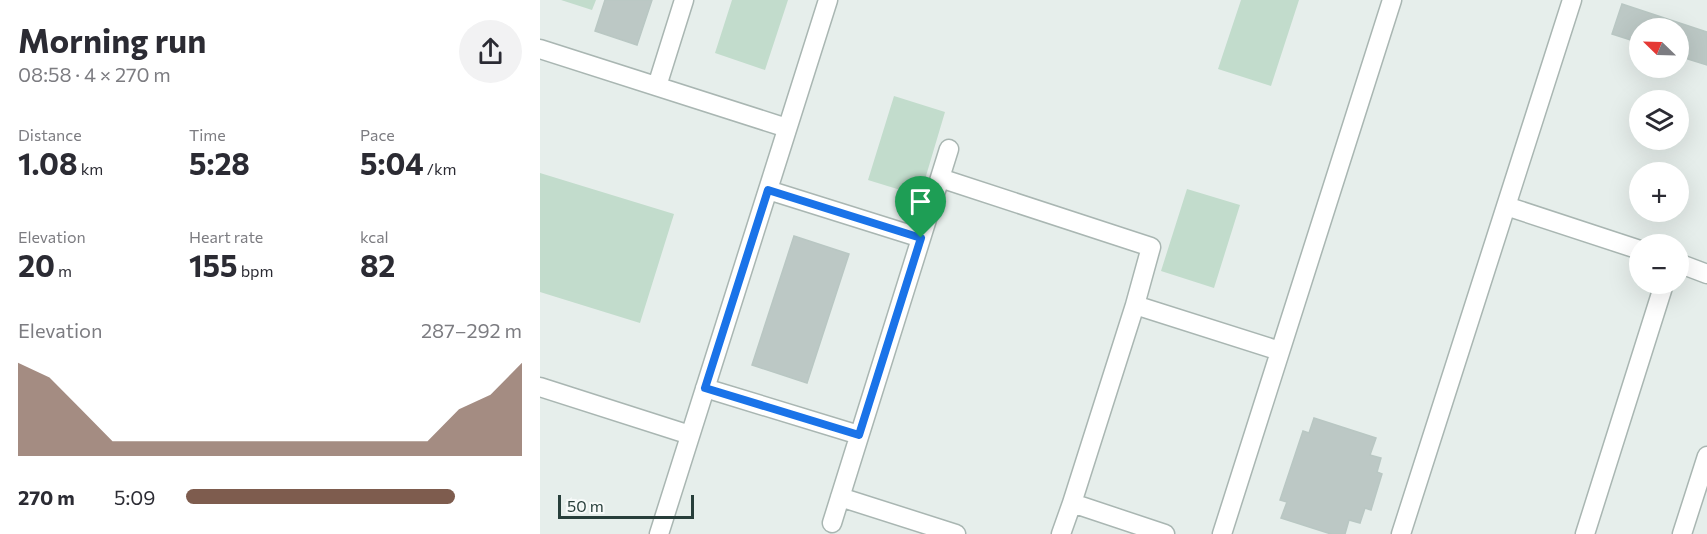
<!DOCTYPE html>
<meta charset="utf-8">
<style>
:root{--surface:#fff;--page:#f2f2f3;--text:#2b2b33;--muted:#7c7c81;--accent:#7e5c4e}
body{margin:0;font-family:Commissioner,sans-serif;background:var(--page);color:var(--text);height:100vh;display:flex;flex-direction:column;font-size:22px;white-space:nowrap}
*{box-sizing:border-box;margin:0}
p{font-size:20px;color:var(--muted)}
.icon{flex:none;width:33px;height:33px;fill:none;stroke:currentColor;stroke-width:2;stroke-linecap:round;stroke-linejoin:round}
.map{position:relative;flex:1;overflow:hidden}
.sheet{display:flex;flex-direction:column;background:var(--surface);width:540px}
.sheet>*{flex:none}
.needle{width:39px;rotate:293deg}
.controls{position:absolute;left:1089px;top:18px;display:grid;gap:12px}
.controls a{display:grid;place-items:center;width:60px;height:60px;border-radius:50%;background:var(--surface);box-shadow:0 6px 24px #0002;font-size:30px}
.scale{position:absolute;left:18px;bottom:15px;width:136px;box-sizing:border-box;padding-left:6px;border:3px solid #273e3a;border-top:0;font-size:16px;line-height:21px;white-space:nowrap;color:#273e3a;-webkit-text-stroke:4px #f7faf9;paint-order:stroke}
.pin{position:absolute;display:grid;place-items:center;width:51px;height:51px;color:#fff;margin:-62px -26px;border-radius:50% 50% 50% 0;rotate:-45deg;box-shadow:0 0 6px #0007}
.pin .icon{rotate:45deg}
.round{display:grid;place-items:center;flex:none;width:63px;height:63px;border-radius:32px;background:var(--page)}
.head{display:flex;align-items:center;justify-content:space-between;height:102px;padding:0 18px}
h1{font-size:33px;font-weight:700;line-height:45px}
.stats{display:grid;grid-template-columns:repeat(3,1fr);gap:9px;height:102px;padding:6px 18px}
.stats div{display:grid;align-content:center}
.stats b{font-size:30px;font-weight:700}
.stats small{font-size:16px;font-weight:400}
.stats p{font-size:16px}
.chart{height:168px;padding:12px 18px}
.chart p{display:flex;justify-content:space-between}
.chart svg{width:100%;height:108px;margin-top:6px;fill:var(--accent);opacity:.7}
ul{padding:0 18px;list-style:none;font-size:20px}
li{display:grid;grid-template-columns:96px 72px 1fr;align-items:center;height:45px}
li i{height:15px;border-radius:8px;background:var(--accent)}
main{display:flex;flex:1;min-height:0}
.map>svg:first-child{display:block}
</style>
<main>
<section class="sheet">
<div class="head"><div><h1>Morning run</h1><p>08:58 · 4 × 270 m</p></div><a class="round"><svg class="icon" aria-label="share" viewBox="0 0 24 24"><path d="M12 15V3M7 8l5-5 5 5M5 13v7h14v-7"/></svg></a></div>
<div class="stats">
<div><p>Distance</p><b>1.08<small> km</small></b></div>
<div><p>Time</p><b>5:28</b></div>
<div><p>Pace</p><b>5:04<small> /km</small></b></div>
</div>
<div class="stats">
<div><p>Elevation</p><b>20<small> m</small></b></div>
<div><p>Heart rate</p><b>155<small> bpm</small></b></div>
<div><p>kcal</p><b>82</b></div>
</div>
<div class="chart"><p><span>Elevation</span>287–292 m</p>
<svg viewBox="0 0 160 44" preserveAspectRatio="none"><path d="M0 44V6L10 12L20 25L30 38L40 38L50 38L60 38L70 38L80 38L90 38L100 38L110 38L120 38L130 38L140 25L150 19L160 6V44z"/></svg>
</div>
<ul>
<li><b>270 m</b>5:09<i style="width:80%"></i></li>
</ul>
</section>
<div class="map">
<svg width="1167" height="534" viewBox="0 0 1167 534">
<rect width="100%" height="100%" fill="#e6eeeb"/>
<path fill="#c2dccc" d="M21,0h35l-4,10z
M192,0h56l-23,70 -50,-17z
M701,0h58l-28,86 -53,-17z
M354,96l51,16 -25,84 -52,-16z
M0,173l134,41 -34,109 -100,-31z
M647,189l53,16 -26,83 -53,-17z"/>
<path fill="#bcc8c5" stroke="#b9c7c3" stroke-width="1.5" d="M65,0h47l-15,45 -42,-14z
M1082,4l85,28v33l-29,-9v-28h-38v15l-28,-9z
M254,236l55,18 -42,129 -55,-18z
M774,418l62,20 -6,17 11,3 -4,14 5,2 -11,36 -6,-2 -5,15 -11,-3 -4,14h-14l-50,-16 6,-16 -7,-2 23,-69 6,2z"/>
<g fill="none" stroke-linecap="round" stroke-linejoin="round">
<g stroke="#a9b6b2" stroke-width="21">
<path id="minor" d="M0,49l247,79
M117,86l27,-86
M400,178l211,69 -16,58 145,46
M228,190l153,48
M966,206l134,44
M1138,263l29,11
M0,387l150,48
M165,388l154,47
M300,497l116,37
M532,503l63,-198
M292,523l117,-374
M119,534l169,-534
M521,534l11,-31 93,31
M682,534l170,-534
M861,534l171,-534
M1045,534l79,-250
M1142,534l25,-78"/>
</g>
<use href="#minor" stroke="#fff" stroke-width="18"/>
</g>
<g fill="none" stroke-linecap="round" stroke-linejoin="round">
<g stroke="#fff" stroke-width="12">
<path id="route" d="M228,190l153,48 -62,197 -154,-47z"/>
</g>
<use href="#route" stroke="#1a73e8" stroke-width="8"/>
</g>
</svg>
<div class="controls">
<a><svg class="needle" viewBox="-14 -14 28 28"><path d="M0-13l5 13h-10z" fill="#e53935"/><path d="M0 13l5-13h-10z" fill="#7c7c81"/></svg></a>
<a><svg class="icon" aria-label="layers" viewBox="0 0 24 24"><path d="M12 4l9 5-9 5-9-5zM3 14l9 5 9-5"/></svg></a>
<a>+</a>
<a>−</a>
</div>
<div class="scale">50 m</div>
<div class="pin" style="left:381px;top:238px;background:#1e9e55"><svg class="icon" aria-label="arrive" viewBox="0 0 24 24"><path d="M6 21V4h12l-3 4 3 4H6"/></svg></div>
</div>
</main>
